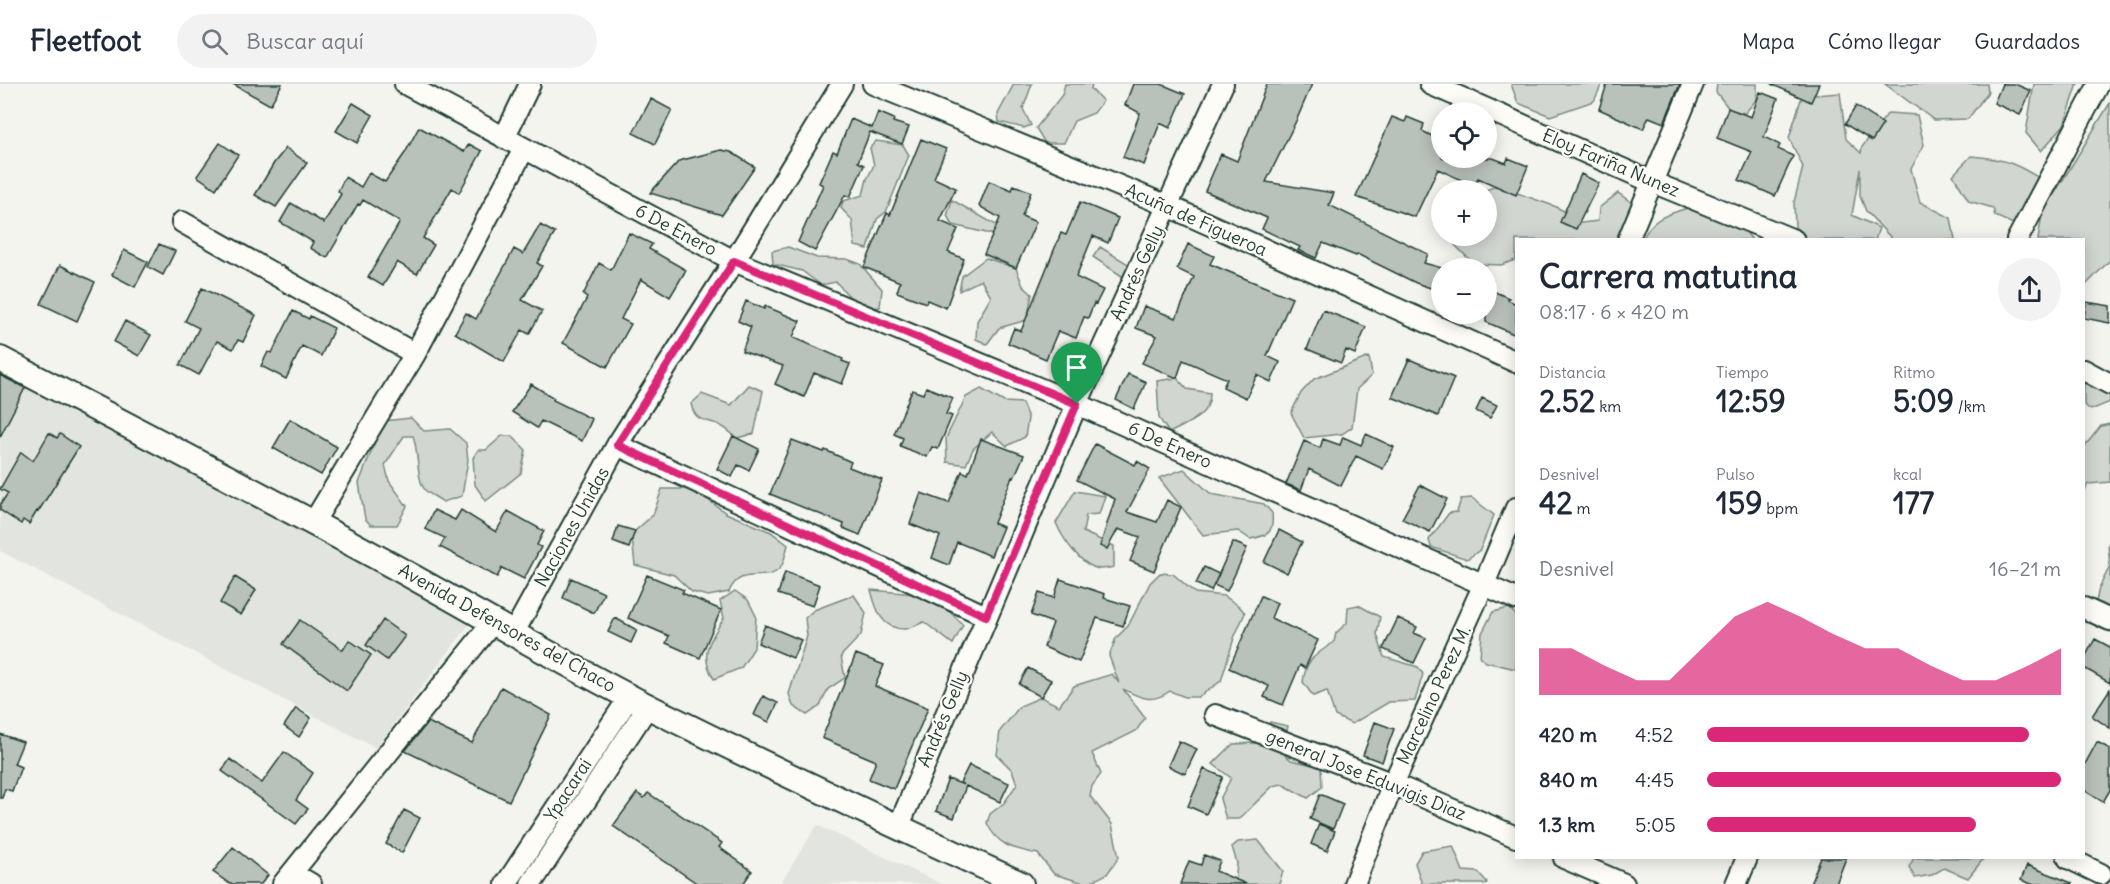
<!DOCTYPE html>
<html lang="es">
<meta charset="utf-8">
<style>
:root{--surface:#fff;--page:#f2f2f3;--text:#1f2937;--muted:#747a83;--line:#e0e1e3;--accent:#db2777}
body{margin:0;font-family:Delius,sans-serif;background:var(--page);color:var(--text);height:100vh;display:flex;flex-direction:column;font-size:22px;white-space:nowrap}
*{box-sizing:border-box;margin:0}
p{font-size:20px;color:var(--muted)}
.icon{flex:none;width:33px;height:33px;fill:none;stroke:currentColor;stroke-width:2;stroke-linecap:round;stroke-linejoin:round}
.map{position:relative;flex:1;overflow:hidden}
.drawer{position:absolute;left:1515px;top:154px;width:570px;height:621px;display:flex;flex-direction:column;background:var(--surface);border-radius:0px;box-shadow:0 3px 15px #0003}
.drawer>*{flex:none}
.buttons{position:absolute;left:1431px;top:18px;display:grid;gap:12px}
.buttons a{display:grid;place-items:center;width:66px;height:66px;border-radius:50%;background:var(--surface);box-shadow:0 3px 15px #0003;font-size:30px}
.pin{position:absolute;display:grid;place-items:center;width:51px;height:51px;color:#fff;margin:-62px -26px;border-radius:50% 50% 50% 0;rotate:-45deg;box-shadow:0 0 6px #0007}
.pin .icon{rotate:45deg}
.round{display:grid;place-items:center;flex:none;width:63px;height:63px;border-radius:32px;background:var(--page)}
.headline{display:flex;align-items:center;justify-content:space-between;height:102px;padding:0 24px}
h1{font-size:33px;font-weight:700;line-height:45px}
.metrics{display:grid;grid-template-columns:repeat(3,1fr);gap:9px;height:102px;padding:6px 24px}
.metrics div{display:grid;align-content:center}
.metrics b{font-size:30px;font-weight:700}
.metrics small{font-size:16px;font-weight:400}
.metrics p{font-size:16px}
.chart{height:168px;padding:12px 24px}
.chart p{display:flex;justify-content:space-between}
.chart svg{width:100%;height:108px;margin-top:6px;fill:var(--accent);opacity:.7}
ul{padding:0 24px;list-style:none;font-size:20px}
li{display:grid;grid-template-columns:96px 72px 1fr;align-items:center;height:45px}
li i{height:15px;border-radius:8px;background:var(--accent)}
header{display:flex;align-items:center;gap:36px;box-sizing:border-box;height:84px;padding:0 30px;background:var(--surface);border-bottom:2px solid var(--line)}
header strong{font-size:28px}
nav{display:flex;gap:33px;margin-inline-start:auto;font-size:21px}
.search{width:420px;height:54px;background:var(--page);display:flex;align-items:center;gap:15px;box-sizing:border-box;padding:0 21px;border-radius:33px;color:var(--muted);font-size:22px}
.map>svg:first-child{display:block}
</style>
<header>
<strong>Fleetfoot</strong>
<div class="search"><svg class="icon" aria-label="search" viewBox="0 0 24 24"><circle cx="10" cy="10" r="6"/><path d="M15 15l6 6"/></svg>Buscar aquí</div>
<nav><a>Mapa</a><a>Cómo llegar</a><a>Guardados</a></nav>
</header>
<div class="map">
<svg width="2110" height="800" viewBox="0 0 2110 800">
<rect width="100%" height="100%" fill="#f4f4ef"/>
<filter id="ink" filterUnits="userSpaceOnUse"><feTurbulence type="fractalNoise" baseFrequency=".0167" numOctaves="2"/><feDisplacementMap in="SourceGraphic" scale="12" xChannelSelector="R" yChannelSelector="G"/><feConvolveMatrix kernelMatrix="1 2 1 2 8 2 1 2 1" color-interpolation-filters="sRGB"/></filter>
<g filter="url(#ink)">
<path fill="#e2e5df" d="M0,290l475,243 -99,131 -376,-197z
M817,741l125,59h-162z"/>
<path fill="#d1d6d1" stroke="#788a82" stroke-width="1.5" d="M1014,0h18l-9,25 8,16 -7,3 -25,-6 -1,-8z
M1065,0h27l-1,5 12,12 -9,12 -20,8 -10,22h-19l-9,-15 26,-33z
M1511,0h91l-8,17 -44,15 -32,-13z
M1717,0h40v15l-12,14 -15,-3 -14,-18z
M1885,0h102l1,8 -20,27 -34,1z
M2034,0h44l-14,41 -23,26 -15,-18z
M1840,9l6,46 15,14 1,-6 26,-34 29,2 7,30 -13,24 9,33 31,16 4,22h-62l-27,-29 -6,-15v-27l-8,46 27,13 -4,12h-71l-9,-13 -1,-25 9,-35 -14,-29 13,-42z
M2110,19v157l-26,27v-47h-46l4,-26z
M876,57l27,4 6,10 -23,57 -9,7 -9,30 -13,-3 -3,-26 -11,-12 2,-7 20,-6 4,-16 7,-14 -4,-17z
M1971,72c36,3 46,8 76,27l-27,44 -25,-11 -2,-8 -24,-7 -16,-26z
M1497,102l57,20 10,5 1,14 33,-4 1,-13 19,-15 17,12 -8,35h-111v20l-15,5 -27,-1 -19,-19 -3,-9h34l-1,-46z
M952,116l46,26 -3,9 -42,-10 -6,-9z
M1700,120l41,21 11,15h-109c7,-25 35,-28 57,-36z
M788,163l29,11 30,1 13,5 22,25 -2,18 -19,2 -25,-27 -15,3 -19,-14 -29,-7 -1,-13z
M1100,163l30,18 -5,13 -32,-21z
M986,174l30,10 7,18 9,8 -5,26 -28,8 -12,16 -11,-5 1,-18 14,-24 -10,-17 -22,11 3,-15z
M1369,273l3,18 -15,14 -5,38 -10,7 -38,4 -13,-25 10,-20 13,-14z
M2084,282l26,25v11l-19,8 -7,-5z
M1177,294l10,11 23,4c1,23 -24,31 -41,40l-10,-15 -2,-37z
M749,301l14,6 -9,43 -17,4c-5,-4 -10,-9 -16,-12 -13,-8 -25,-1 -30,-22l11,-10 29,11z
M981,305l23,13 18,1 6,15 -3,19 -18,9 -15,-14 -19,17 -7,16 -19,-3 -1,-24 20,-41z
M411,334l13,13 26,-2 16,14 2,17 -6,36 -19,6c-5,-4 -12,-7 -17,-11 -10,-9 -7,-41 -13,-55h-9l-19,29 4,16 18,25 -10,19h-26l-6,-6 -6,-36 24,-62z
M2110,340v58l-22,2 -4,8v-45l17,-21z
M502,352h10l14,14 -5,23 -35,28 -11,-16 -2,-27 5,-8h8z
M1184,385l27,25 53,10 8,9c2,20 -4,23 -22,26l-12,-8 -35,4 -44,-57z
M662,405h23l18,7 23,17 45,19 17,13c-2,6 -3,14 -6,20 -12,22 -41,-3 -53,27l-21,4 -16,-4 -18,-17 -39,-10 -3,-27 3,-7 18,-16z
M1075,407l30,5 -6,18 -13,1 -3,17 31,14v21c-4,1 -11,2 -15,2 -19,-4 -36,-30 -43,-46z
M1472,414l22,17 -14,35 -13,9 -36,-12 -2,-7 20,-27 8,-1 4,-13z
M2110,458v90l-10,-4 -6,-17 5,-23 11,-22 -2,-21z
M1160,489l13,1 22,19 29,3 15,10 6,7 -11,25 -13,43 -23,16h-13l-15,-6c-18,13 -29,7 -47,-2l22,29 -9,13 -44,22 9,21 -9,12 -2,10 22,28 7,33 -12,17 -20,10 -33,-10 -16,-20c-23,-5 -40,-7 -51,-31l3,-9 14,-11 13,-19 -5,-14 -15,-15 3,-24 20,-25 21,-9 18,9 15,-20 38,-12 7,9 -10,-27 7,-18 12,-12 22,-43z
M871,506l54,5 15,7 23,23 -10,19 -29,-22c-5,2 -13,6 -18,7 -25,1 -30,-20 -35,-39z
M735,507l13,9 8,16 -2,32 -13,20 -27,11c-15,-25 -5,-38 10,-61l-4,-17z
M854,511l12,18 -5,22 -20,21 4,22 -17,11 -8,17 -13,9 -14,-9 -4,-12 18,-58 -2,-18 9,-8z
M1358,521l22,12 -3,17 7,23 34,10 5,7 -8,27 -26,1 -37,22 -17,-8 -8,-25 -14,5 -10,-14c3,-24 13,-27 31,-40l2,-9 11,-10 1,-16z
M1509,524l7,7v54l-30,-7 -6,-5 2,-24 11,-21z
M1270,638l18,4 -6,26 9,8 30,7 1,20 -14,11 -26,-14 -9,2 -34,33h-13l-6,-20 11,-21 -18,-14 20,-20 22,-1z
M1258,756l25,31 -4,13h-44l2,-21 -5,-16 6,-5z
M1453,762l10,25 15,1 9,10 -1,2h-64l-7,-21 7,-12z
M1914,774h70l-16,20 -24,-10 -12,7 -17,3 -6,-11z"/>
<path fill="#b9c1bb" stroke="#1f3d34" stroke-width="1.5" d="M233,0h49l-12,21z
M1133,0h28l24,10 -15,34 -10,-5 -16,42 -21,-8 17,-44 -15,-8z
M1267,0h45l-15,35 -31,63 68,11 -5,12 99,49 -4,9 18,5v24l-26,-9 -59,-29 -1,2 -33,-13 -7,15 -18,-8 2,-3 -38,-18 5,-11 -62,-27 16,-37 16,7z
M1607,0h73l-16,39 -15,-6 -6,12 -44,-20z
M1771,0h48l-8,18z
M2002,0h13l16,7 -11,24 -26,-12z
M1760,8l18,7 -14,38 16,8 -2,4 15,7 -18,40 -36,-16 13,-28 -35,-14 11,-30 23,9z
M651,15l21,11 -17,34 -22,-11z
M353,19l20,12 -16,28 -21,-12z
M1856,22l27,18 -11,17 -27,-17z
M878,28l16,7 -1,3 16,5 -7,17 -32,-12 -12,30 6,3 -14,32 -5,-2 -30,56 -17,-9 25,-57 -4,-2 14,-32 4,2 14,-34 21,9z
M1392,33l13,5 2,-5 17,7 -2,7 20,10v17h51l13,5 2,-5 20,8 -12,29 -38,-17 -4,8 -36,-17 -23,48 -59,-20z
M419,43l45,25 5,-8 13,7 -23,42 -7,-5 -29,50 11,7 -17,29 -20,-12 -14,24 -15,-9 32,-55 -37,-22 -3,5 -2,-1 -31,54 -17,-10 3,-6 -33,-20 11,-19 33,20 17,-29 -3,-3 7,-14 16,10 8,-14 16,9 20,-29z
M921,55l25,10 -12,29 22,10 -16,33 18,8 -10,23 16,7 -18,49 -19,-8 -1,3 -29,-11 3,-10 -36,-15 23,-54 3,2z
M220,59l18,12 -22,34 -19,-13z
M286,64l21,15 -31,44 -21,-12 19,-32z
M721,66l10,2 24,15 -33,48 -72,-22 29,-32z
M1581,90l18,9 -23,46 -16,-7z
M989,97l23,9 2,-5 17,7 -9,24 14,6 -20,46 -32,-14 16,-36 -21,-12z
M1080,118l38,16 -10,25 -15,-7 -17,41 27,13 -7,14 -2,-1 -6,15 -4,-1 -8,21 -18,-7 -12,28 -38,-16 6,-15 7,3 40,-98 5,2z
M540,141l15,8 -18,30 5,3 -20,34 20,11 -13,23 -7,-4 -18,32 -49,-29 11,-20 10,6 38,-70 9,5z
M629,149l23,11 -3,5 37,21 -16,27 -29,-18 -20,40 10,5 -24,43 -44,-24 24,-45 -4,-3 16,-32 12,7z
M159,160l16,7 -12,24 -15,-8z
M1188,160l26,12 -4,8 82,34 -25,58 13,6 -9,20 -14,-7 -11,23 -23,-11 4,-8 -44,-19 -6,18 -35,-15 15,-27 -21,-8 8,-22 32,12 18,-41 -17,-8z
M124,166l24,12 -13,25 -23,-12z
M60,181l35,17 -18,39 -36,-17z
M202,204l54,27 -13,27 -5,-2 -5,9 -16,-8 -18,34 -19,-10 19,-37 -14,-7z
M1486,204l23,10 -1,2 8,4v31l-30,-13z
M746,217l18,8 1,-3 35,15 -7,16 50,22 -1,2 8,3 -8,20 -28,-11 -10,24 -29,-13 8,-18 -41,-15 9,-24 -13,-6z
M2086,218l24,4v17l-26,-5z
M1323,226l43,17 -11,27 -9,-4 -5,13 -34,-14z
M293,227l16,8 1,-3 24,12 -13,28 -19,-10 -16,33 -25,-13 7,-14 4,1z
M125,237l26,14 -12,21 -25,-14z
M1409,275l45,19 -16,38 -46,-19z
M1128,290l18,8 -12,27 -18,-9z
M0,291l25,13 -25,49z
M531,300l23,14 -1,2 39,19 -10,22 -41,-20 -4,7 -25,-16z
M926,303l27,11 -7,16 6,2 -14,33 -6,-2 -5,10 -27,-11 3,-8 -9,-4 18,-44 11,4z
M1482,314l15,7 -7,13 -14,-7z
M290,335l47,28 -16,28 -48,-27z
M49,349l8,5 3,-4 19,13 -41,65 -1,-1 -8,13 -6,-4 -2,4 -21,-14v-5l8,-12 -8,-4 21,-37 12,9z
M1366,350l28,13 -11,22 -27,-13 -15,30 -32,-17 -8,21 -15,-6 18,-43 16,7 3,-9 17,6 3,-8 18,8z
M733,352l26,13 -10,21 -11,-5 -6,12 -15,-8z
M981,355l43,16 -10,23 -2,-1 -18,46 9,4 -12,29 -34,-14 -8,23 -17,-7 8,-22 -30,-12 11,-31 28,10 13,-32 6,3z
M792,356l32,12 1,-2 26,12 -2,5 33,13 -22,55 -17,-7 1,-4 -74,-30z
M1095,360l40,21 2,-4 13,8 -23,43 30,10 10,-22 14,7 -27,64 -24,-10 10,-24 -22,-8 -11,20 -7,-3 15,-47 -38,-19z
M1420,401l27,14 -17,33 -28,-13z
M434,426l21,10 6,-10 35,22 12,-21 36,20 -7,14 4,2 -17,32 -22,-11 -5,9 -57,-30 5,-9 -20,-9z
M618,442l17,5 -6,17 -16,-6z
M1279,446l23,12 -15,31 -23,-11z
M1233,458l14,6 -20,43 -13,-6z
M1204,483l15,7 -8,17 -15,-7z
M785,488l35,13 -7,21 -35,-12z
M647,491l37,15 -2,3 39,17 -21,48 -34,-15 3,-7 -41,-18z
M235,493l21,13 -15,25 -21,-12z
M571,494l33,15 -10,20 -31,-15z
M1060,495l45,15 -1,4 26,8 -7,20 -26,-8 -18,44 -35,-15 9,-24 -22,-8 8,-22 15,5z
M1261,512l16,7 -6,15 47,22 -13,28 -5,-3 -17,40 -19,-8 5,-11 -40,-18z
M615,534l22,12 -6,13 -23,-11z
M1398,534l19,9 -3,6 12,5 -12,25 -31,-14z
M300,536l43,30 6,-10 22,15 -24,36 -64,-47z
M383,536l22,16 -18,24 -21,-15z
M765,541l36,15 -8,18 -35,-15z
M2095,555l15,8v36l-26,-15v-9z
M856,570l28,11 -9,21 53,22 -34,81 -25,-10 7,-18 -54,-23z
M1028,584l23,12 -10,17 -22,-13z
M501,603l50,28 -42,86 -104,-50 23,-29 44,21z
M2110,605v39l-18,-12z
M763,612l15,7 -9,19 -15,-7z
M296,624l15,10 -12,19 -15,-11z
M1375,638l19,7 -12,33 -19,-7z
M0,650l23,8 -9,22 7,3 -9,24 -7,-2 -3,9h-2z
M1179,657l18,8 -12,25 -17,-8z
M2097,658l13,7v41l-7,12 -19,-12v-24z
M284,668l29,21 -17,27 12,9 -12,15 -74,-53 8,-12 32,24z
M969,681l40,18 -9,19 -34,-16 -12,32 -18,-7 12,-32 16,6 -4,-2z
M1204,685l19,8 -17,37 -18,-8z
M637,709l7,5 4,-5 74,50 -3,4 33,24 -9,13h-45l-85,-58z
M1320,710l23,10 -10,25 -23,-10z
M404,726l16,8 -18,35 -16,-9z
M1319,740l16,7 -8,20 -16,-7z
M233,763l35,28 -7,9h-31l-17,-12z
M1204,771l16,6 -4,10 30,13h-66l9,-23 12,4z
M1821,774h25l-10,26h-26z
M2027,781l45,18v1h-41l-10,-4z"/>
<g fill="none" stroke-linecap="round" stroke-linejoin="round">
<g stroke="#1f3d34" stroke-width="24">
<path id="minor" d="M405,0l329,177 343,143 439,195
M873,0l295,122 348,156
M1430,0l222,98 142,58
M504,54l26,-54
M182,138l233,132
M1628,156l65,-156
M2017,156l82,-156
M2084,286l26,14
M617,361l369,171
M313,439l102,-169 109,-205
M2084,524l26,12
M513,550l104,-189 117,-184 108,-177
M1215,631l178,69 123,53
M898,744l179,-424 146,-320
M1564,774l60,26
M2068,774l33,16
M292,789l19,11
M283,800l210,-262
M506,800l124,-188
M531,800l117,-178
M1354,800l39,-100 91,-200 32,-76
M1736,800l11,-26"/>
</g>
<g stroke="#1f3d34" stroke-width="28">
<path id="major" d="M0,275c131,68 263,136 393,207 86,47 170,98 258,142 122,61 246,119 370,176"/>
</g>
<use href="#minor" stroke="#fdfcf7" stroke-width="20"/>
<use href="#major" stroke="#fdfcf7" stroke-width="24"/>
</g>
</g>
<g fill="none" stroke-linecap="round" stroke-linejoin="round" filter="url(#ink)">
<g stroke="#fff" stroke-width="12">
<path id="route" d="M734,177l343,143 -91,212 -369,-171z"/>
</g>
<use href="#route" stroke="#db2777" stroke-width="8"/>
</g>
<g text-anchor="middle" stroke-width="4.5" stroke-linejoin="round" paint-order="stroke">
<g font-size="18" fill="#1f3d34" stroke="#fdfcf7">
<text transform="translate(1611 79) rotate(23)" y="6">Eloy Fariña Nunez</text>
<text transform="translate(1196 136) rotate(24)" y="6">Acuña de Figueroa</text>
<text transform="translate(676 146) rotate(28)" y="6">6 De Enero</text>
<text transform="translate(1137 189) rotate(-65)" y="6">Andrés Gelly</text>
<text transform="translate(1170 361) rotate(24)" y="6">6 De Enero</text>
<text transform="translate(572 443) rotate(-61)" y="6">Naciones Unidas</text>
<text transform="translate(507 544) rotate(29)" y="6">Avenida Defensores del Chaco</text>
<text transform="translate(1434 611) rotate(-65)" y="6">Marcelino Perez M.</text>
<text transform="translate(943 635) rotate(-67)" y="6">Andrés Gelly</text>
<text transform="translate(1366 691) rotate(22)" y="6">general Jose Eduvigis Diaz</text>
<text transform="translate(568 706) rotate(-57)" y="6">Ypacarai</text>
</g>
</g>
</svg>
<div class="buttons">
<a><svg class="icon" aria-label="locate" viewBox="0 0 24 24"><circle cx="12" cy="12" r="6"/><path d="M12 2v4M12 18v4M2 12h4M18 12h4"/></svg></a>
<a>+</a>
<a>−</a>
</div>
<div class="pin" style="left:1077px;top:320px;background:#1e9e55"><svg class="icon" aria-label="arrive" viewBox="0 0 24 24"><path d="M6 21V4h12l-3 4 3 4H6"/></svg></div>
<section class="drawer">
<div class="headline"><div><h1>Carrera matutina</h1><p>08:17 · 6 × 420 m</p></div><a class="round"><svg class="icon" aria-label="share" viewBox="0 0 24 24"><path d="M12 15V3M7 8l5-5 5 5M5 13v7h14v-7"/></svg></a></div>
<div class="metrics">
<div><p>Distancia</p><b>2.52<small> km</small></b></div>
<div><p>Tiempo</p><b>12:59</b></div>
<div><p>Ritmo</p><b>5:09<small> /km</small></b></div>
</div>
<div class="metrics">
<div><p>Desnivel</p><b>42<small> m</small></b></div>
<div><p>Pulso</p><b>159<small> bpm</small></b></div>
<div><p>kcal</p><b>177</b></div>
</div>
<div class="chart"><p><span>Desnivel</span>16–21 m</p>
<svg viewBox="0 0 160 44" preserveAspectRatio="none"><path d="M0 44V25L10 25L20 32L30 38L40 38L50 25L60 12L70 6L80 12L90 19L100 25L110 25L120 32L130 38L140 38L150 32L160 25V44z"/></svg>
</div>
<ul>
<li><b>420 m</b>4:52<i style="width:91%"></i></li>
<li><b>840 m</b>4:45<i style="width:100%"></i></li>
<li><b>1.3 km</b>5:05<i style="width:76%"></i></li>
</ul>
</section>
</div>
